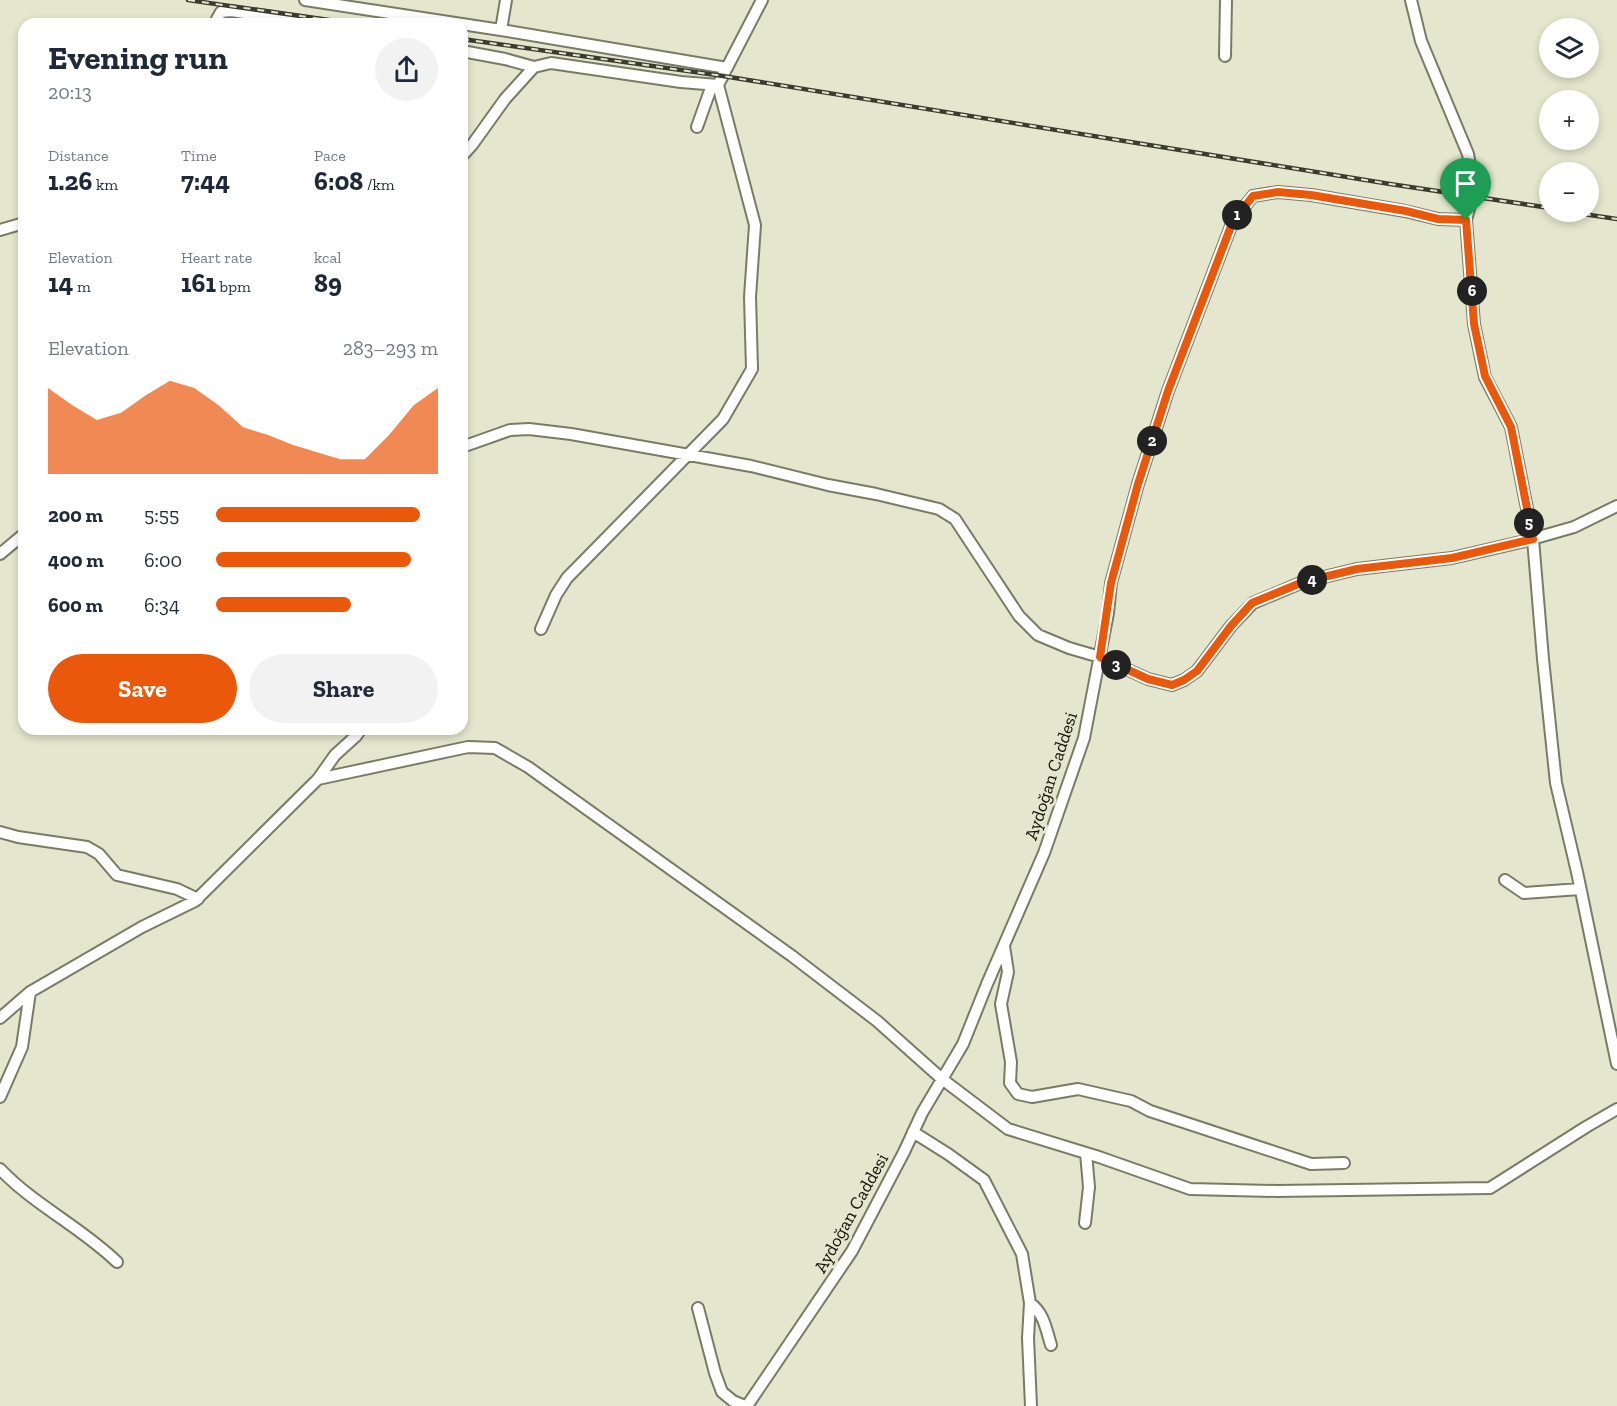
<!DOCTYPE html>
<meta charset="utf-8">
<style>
:root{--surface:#fff;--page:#f2f2f3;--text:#1f2937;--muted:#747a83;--accent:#ea580c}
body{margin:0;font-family:"Zilla Slab",serif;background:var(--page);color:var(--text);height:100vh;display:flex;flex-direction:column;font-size:22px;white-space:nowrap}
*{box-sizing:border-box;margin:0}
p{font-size:20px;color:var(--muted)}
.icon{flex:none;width:33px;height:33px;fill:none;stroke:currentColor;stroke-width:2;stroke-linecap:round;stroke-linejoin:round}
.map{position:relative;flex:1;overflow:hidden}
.details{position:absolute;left:18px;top:18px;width:450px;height:717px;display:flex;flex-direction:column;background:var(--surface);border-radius:18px;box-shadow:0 3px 9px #0003}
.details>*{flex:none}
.buttons{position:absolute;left:1539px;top:18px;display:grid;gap:12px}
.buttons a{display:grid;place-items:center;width:60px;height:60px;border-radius:50%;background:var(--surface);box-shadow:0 3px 9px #0003;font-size:30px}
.pin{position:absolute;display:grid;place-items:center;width:51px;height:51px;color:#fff;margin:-62px -26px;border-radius:50% 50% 50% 0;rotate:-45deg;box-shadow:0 0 6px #0007}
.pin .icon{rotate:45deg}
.km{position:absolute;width:30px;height:30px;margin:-15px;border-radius:50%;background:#222;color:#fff;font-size:16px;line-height:30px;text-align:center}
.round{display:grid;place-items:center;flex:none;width:63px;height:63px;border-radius:32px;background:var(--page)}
.headline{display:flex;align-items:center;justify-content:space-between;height:102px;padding:0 30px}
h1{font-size:33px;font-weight:800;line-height:45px}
.metrics{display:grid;grid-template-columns:repeat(3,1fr);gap:9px;height:102px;padding:6px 30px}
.metrics div{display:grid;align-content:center}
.metrics b{font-size:26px;font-weight:800}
.metrics small{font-size:16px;font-weight:400}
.metrics p{font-size:16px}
.chart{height:168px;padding:12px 30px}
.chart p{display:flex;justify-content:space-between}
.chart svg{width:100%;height:108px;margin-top:6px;fill:var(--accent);opacity:.7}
.action{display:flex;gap:12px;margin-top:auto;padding:12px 30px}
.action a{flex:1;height:69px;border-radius:36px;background:var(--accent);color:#fff;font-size:24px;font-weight:800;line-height:69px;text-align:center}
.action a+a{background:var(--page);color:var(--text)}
ul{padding:0 30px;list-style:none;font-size:20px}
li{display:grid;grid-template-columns:96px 72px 1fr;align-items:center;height:45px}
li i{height:15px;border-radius:8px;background:var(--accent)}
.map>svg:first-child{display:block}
</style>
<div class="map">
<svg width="1617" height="1406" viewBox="0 0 1617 1406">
<rect width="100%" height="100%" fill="#e4e7cd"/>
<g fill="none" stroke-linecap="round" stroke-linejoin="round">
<g stroke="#797c65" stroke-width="14">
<path id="minor" d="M305,0l196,30 5,-30
M1411,0l10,41 47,113 5,29
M217,19l4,-7 10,-1 89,13
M501,30l226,38
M462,51l43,8 29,8
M1225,56l1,-56
M697,127l15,-42
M462,156l10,-11 33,-46 29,-32 17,-4 130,19 37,3 44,-85
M1466,220l8,104 11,53 26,50 22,112 10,120 13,124 21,89 40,192
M0,230l24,-7
M462,447l48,-17 19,-1 42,5 180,32 77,19 48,9 63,15 16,10 64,97 19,19 31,13 31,9 48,22 24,6 12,-5 13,-9 34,-45 22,-23 50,-21 54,-13 95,-11 73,-17 49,-14 43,-21
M0,554l24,-20
M541,629l15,-34 11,-17 156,-159 29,-50 -2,-72 5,-72 -37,-140
M318,779l150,-32 27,1 33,19 264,189 85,65 65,58 66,50 91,28 91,32 87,2 213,-3 96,-61 31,-18
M0,832l18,5 69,10 12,7 18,21 60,14 21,10
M1505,880l19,13 56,-4
M1004,946l4,26 -7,32 10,58 -1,21 8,11 14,3 46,-8 53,12 19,10 161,53 33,-1
M0,1018l30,-26 112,-65 53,-26 123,-122 17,-24 21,-19 5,-7
M0,1097l22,-50 8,-55
M913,1132l35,22 36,26 38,74 8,49 -2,35 3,68
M0,1169c34,36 81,58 117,93
M1085,1223l4,-36 -3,-34
M1030,1303c14,10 16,26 21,42
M698,1308l17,65 7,19 11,9 12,5
M747,1406l105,-155 52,-99 18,-39 41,-69 24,-60 57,-131 40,-115 24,-125 3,-30 27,-99 30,-93 65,-170 20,-25 25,-4 33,3 94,16 33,8 28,1 4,-15"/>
</g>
<use href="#minor" stroke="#fff" stroke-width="10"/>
<g stroke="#3b3c30" stroke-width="4.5">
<path id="rail" d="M188,0l169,24
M462,39l261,37 667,108 160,24
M1570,212l47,7"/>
</g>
<use href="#rail" stroke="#e4e7cd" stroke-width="2" stroke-dasharray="7" stroke-linecap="butt"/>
<g stroke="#797c65" stroke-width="14" stroke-linecap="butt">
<path id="minor-bridge" d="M1470,205l3,-22"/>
</g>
<use href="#minor-bridge" stroke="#fff" stroke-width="10"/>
</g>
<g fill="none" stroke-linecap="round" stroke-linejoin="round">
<g stroke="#fff" stroke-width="12">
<path id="route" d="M1278,192l33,3 95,16 32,8 28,1 8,104 11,52 26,51 22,112 -81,19 -95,11 -54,13 -51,21 -21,23 -34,45 -13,9 -12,5 -24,-6 -48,-22 11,-74 27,-99 30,-93 65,-170 20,-25z"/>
</g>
<use href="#route" stroke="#ea580c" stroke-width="8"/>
</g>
<g text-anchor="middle" stroke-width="6" stroke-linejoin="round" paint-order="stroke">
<g font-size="18" fill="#0e0f07" stroke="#e4e7cd">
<text transform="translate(1051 776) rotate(-72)" y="6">Aydoğan Caddesi</text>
<text transform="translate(851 1213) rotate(-61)" y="6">Aydoğan Caddesi</text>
</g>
</g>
</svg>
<div class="buttons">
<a><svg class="icon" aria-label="layers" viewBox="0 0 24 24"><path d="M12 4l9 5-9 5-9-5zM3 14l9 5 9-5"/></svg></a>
<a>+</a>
<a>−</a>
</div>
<div class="pin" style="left:1466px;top:220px;background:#1e9e55"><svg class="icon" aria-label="arrive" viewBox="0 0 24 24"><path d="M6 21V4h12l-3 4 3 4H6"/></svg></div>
<b class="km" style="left:1237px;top:215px">1</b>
<b class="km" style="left:1152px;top:441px">2</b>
<b class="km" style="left:1116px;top:665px">3</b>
<b class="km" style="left:1312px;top:580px">4</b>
<b class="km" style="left:1529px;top:523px">5</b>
<b class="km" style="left:1472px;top:291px">6</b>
<section class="details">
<div class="headline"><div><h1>Evening run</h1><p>20:13</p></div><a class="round"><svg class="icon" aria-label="share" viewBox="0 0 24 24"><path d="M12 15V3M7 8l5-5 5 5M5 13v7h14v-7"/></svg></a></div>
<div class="metrics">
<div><p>Distance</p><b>1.26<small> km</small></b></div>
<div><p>Time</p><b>7:44</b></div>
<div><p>Pace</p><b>6:08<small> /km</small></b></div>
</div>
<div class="metrics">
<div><p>Elevation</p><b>14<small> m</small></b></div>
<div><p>Heart rate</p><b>161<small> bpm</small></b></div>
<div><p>kcal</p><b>89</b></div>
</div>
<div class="chart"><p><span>Elevation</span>283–293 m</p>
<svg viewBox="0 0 160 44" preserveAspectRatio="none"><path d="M0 44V9L10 16L20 22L30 19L40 12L50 6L60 9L70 16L80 25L90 28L100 32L110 35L120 38L130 38L140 28L150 16L160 9V44z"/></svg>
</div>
<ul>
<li><b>200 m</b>5:55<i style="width:92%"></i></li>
<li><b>400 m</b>6:00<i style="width:88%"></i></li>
<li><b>600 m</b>6:34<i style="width:61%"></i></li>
</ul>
<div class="action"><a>Save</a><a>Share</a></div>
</section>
</div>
